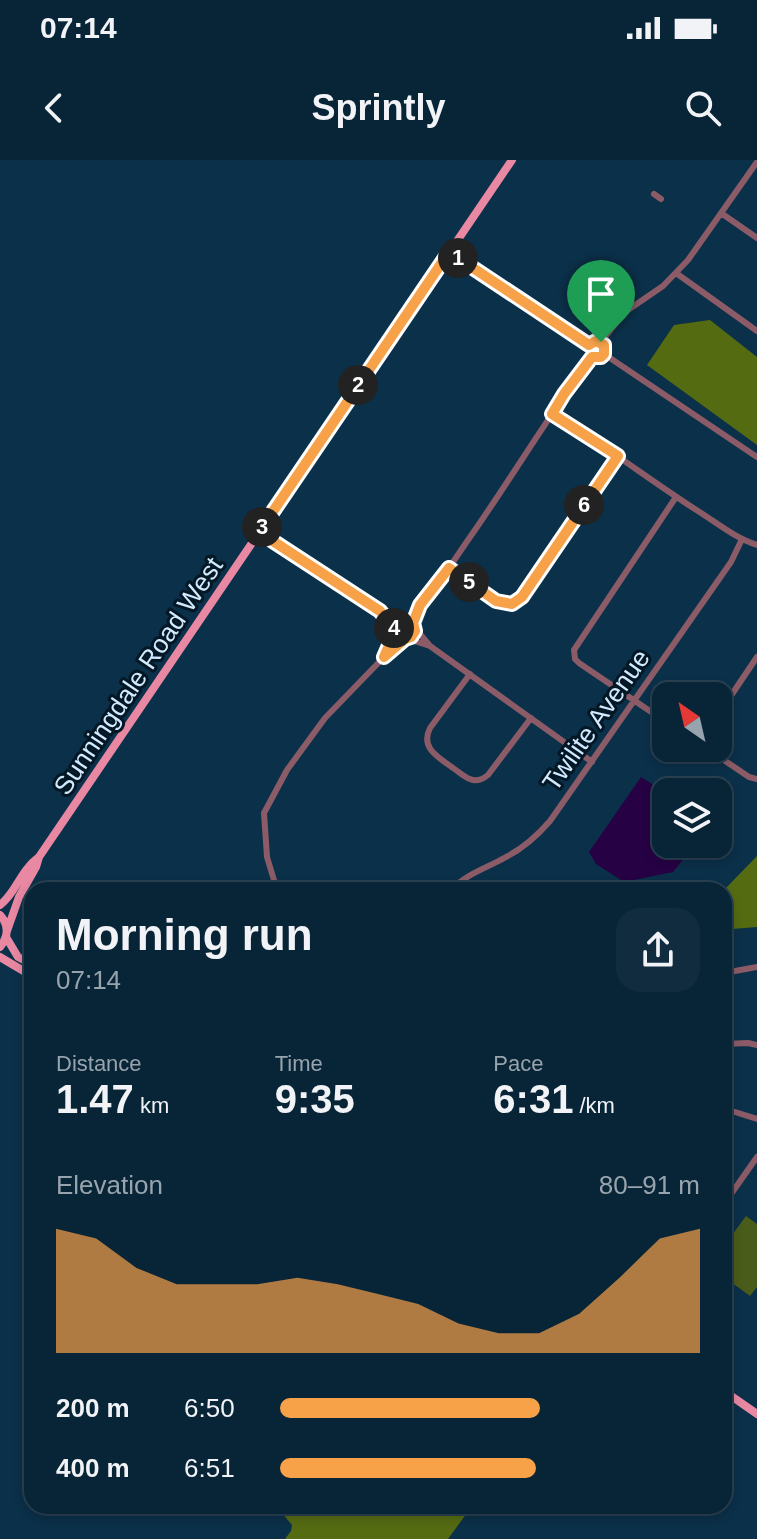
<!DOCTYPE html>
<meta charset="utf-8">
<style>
:root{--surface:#082437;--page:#112c3f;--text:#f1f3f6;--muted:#98a4ad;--line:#294152;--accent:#f7a149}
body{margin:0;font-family:Helvetica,sans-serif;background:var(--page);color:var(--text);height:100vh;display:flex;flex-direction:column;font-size:30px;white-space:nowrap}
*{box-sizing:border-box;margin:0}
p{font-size:26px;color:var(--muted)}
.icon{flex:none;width:44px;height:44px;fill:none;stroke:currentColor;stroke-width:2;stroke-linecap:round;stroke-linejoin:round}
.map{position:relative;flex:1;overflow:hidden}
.drawer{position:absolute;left:24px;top:722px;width:708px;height:632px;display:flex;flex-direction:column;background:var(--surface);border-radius:24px;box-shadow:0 4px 12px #0003,0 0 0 2px var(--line)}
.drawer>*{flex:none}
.needle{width:52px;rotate:326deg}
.controls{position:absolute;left:652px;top:522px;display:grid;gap:16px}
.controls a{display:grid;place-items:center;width:80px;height:80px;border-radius:16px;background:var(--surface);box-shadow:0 4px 12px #0003,0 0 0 2px var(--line);font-size:40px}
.pin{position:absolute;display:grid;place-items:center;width:68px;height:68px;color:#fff;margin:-82px -34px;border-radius:50% 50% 50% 0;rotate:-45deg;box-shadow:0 0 8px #0007}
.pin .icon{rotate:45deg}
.km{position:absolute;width:40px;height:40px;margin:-20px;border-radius:50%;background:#222;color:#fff;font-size:22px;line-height:40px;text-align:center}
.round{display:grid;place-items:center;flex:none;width:84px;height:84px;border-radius:24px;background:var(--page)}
.head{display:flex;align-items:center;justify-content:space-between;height:136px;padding:0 32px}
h1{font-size:44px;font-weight:800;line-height:60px}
.stats{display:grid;grid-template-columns:repeat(3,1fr);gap:12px;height:136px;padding:8px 32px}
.stats div{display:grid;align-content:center}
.stats b{font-size:40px;font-weight:800}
.stats small{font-size:22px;font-weight:400}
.stats p{font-size:22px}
.chart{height:224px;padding:16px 32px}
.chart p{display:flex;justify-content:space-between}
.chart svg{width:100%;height:144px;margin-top:8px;fill:var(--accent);opacity:.7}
ul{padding:0 32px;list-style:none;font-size:26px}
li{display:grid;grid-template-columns:128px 96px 1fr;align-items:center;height:60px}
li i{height:20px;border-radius:10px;background:var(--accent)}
.status{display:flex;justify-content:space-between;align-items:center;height:56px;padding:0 40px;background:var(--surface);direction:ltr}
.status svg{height:22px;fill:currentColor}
header{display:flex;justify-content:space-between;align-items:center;height:104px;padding:0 32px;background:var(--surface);font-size:36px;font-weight:800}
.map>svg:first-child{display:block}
</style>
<div class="status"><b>07:14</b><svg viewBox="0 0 49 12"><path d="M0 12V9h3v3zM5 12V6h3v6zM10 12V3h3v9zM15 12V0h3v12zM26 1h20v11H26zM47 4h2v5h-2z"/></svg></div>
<header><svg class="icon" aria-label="back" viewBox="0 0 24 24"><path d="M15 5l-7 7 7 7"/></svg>Sprintly<svg class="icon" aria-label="search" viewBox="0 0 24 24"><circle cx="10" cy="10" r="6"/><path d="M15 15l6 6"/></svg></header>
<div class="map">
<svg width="757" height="1379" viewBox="0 0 757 1379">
<rect width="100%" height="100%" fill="#0b3049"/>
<path fill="#4a5c1a" d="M746,1056l11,8v63l-7,9 -26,-19v-31z"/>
<path fill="#556b12" d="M710,160l47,37v88l-110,-80 27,-40z
M757,696v71l-25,2 -8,6v-45z
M577,720l22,10h-115l2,-2z
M276,1346h196l-24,33h-163l6,-8 1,-6z"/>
<path fill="#260144" d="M641,617l25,16v51h36l-17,13 -12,15 -49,10 -28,-18 -7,-12z"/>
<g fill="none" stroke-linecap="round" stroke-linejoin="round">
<path stroke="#8b5c68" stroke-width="6" d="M654,34l7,5
M721,53l36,25
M449,92l140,93
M676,113l81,58
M589 189a8 8 0 1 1 16 0a8 8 0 1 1-16 0Z
M601,182l24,-30 38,-26 25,-26 69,-98
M604,194l153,103
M552,254c50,29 96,65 146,97 19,12 37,27 59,34
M259,372l121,79 20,9
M449,408l47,33 16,3 10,-7 96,-141
M406,459l6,3 3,9 -4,6 -9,2 -7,-7 2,-10c3,-2 7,-3 11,-5 16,-9 48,-60 60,-77 43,-61 80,-124 124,-183
M415,468l15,18 162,116
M408,479l22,7
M386,494l9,-22
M470,514l-40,54c-10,20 8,29 23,40 5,3 11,9 17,11 6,3 13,0 18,-4l43,-57
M718,555l39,-58
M666,562l-87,-59 -4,-4 -1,-9 102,-153
M706,588l43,29 8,2
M277,730l-10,-33 -3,-44 23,-43 38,-52 59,-61 21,-18
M451,730c15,-16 36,-22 55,-33 18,-9 31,-21 44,-36l181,-259 11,-23
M724,813l33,-6
M724,884l24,-1 9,2
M724,952h11l22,7
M724,1044l33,-47"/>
<path stroke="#e888a2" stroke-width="8" d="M0,745c17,-13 19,-33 39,-48
M0,755c9,10 9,21 0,32
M7,771l12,-34 17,-30 3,-10 473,-697
M6,777l12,20 14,7
M0,797l32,19
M724,1231l33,23"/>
</g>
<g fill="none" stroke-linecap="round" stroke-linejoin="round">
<g stroke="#fff" stroke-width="16">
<path id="route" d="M449,92l140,93 7,-4 8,4v9l-3,3h-9l-28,37 -12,20 66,42 -96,141 -10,7 -16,-3 -47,-33 -29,37 -7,18 2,8 -4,6 -6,2 -21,18 11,-25 -1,-3 -14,-18 -121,-79z"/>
</g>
<use href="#route" stroke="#f7a149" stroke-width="10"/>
</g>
<g text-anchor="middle" stroke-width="6" stroke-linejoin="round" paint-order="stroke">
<g font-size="26" fill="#d2eaff" stroke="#041725">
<text transform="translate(138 516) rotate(-56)" y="9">Sunningdale Road West</text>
<text transform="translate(596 560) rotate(-55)" y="9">Twilite Avenue</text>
</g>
</g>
</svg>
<div class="controls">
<a><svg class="needle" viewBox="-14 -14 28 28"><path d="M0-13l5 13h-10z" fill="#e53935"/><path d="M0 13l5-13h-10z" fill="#98a4ad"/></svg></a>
<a><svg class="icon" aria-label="layers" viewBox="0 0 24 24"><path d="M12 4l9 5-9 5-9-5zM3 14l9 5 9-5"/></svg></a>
</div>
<div class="pin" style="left:601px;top:182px;background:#1e9e55"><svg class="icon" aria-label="arrive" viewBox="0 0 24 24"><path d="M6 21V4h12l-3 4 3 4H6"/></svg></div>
<b class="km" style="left:458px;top:98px">1</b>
<b class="km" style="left:358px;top:225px">2</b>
<b class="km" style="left:262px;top:367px">3</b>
<b class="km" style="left:394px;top:468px">4</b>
<b class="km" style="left:469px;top:422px">5</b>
<b class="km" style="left:584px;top:345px">6</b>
<section class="drawer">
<div class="head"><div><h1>Morning run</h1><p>07:14</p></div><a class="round"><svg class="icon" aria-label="share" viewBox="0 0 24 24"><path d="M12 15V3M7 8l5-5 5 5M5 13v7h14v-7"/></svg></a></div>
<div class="stats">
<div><p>Distance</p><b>1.47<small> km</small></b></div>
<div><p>Time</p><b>9:35</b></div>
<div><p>Pace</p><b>6:31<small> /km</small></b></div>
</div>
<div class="chart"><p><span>Elevation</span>80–91 m</p>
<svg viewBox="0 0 160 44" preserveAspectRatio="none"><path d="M0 44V6L10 9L20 18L30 23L40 23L50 23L60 21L70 23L80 26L90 29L100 35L110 38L120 38L130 32L140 21L150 9L160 6V44z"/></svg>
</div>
<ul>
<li><b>200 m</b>6:50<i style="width:62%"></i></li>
<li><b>400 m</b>6:51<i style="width:61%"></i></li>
</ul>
</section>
</div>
